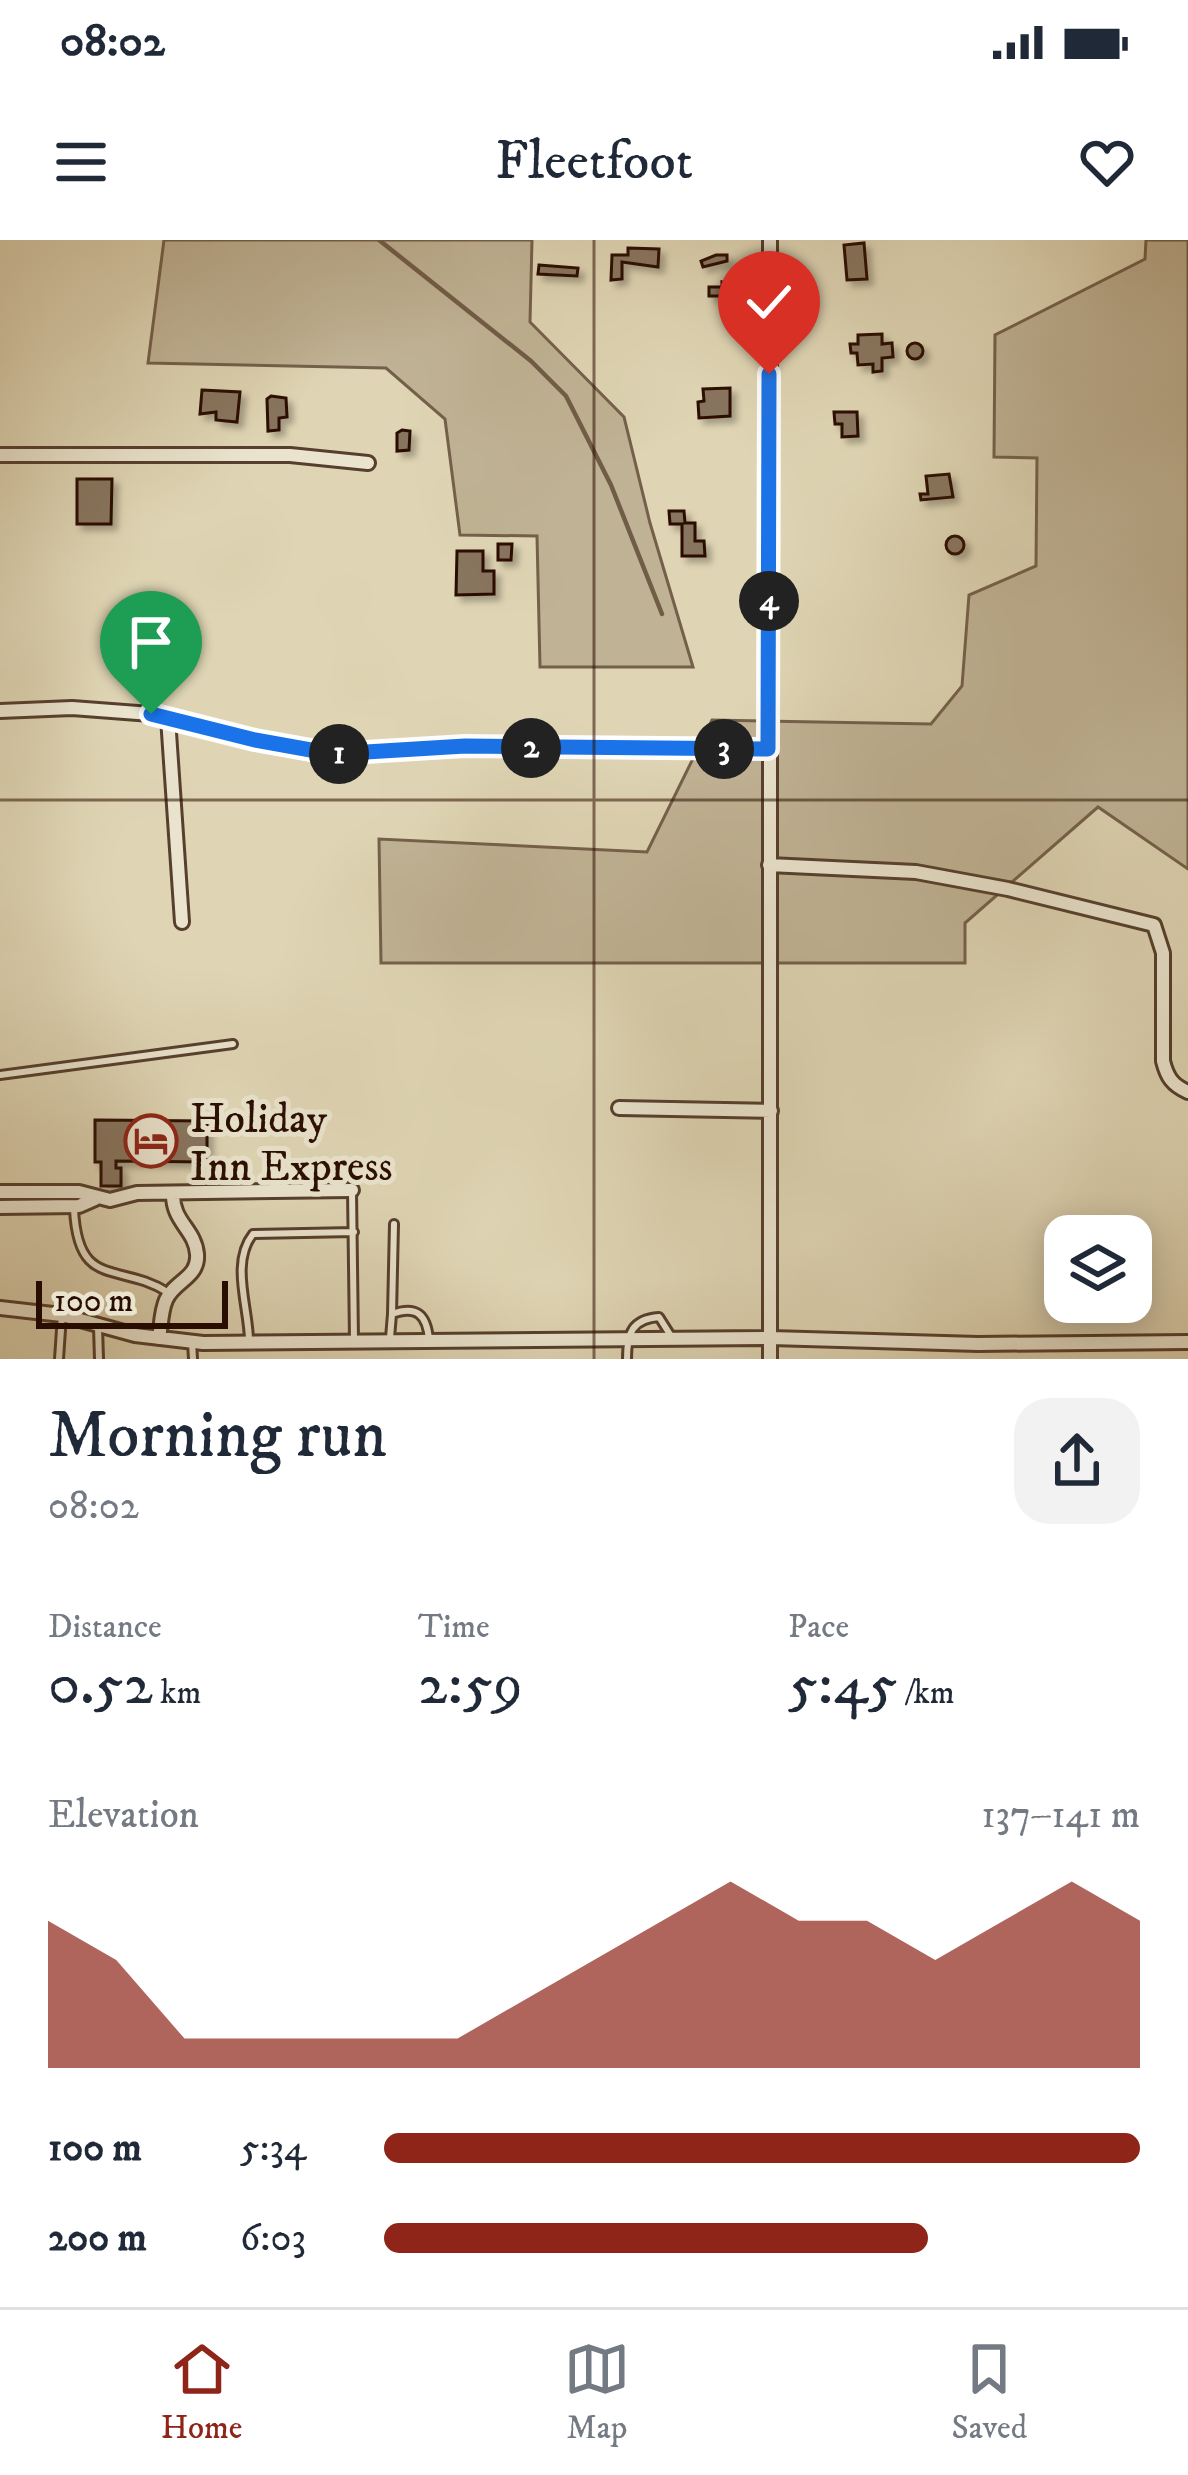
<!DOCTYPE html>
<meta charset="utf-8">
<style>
:root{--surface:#fff;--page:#f2f2f3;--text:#1f2937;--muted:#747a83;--line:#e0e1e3;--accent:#8f2418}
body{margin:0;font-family:"IM FELL DW Pica",serif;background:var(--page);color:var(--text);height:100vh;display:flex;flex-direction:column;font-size:45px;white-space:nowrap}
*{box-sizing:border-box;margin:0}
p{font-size:39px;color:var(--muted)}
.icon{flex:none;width:66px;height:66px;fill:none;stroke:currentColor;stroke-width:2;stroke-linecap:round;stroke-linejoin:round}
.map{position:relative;height:1119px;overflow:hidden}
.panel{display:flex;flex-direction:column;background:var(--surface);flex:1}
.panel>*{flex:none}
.tools{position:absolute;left:1044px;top:975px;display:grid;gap:24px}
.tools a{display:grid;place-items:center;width:108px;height:108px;border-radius:24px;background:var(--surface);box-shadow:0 6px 30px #0003;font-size:60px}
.scale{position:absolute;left:36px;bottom:30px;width:192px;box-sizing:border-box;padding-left:12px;border:6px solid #290d00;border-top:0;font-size:33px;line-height:42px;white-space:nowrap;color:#290d00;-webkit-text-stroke:9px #eae4ce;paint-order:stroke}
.pin{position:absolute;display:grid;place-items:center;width:102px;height:102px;color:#fff;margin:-123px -51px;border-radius:50% 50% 50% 0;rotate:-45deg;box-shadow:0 0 12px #0007}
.pin .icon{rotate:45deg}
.km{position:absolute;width:60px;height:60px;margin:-30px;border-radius:50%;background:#222;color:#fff;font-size:33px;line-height:60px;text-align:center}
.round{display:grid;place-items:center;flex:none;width:126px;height:126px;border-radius:36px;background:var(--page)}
.head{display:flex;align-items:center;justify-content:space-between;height:204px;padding:0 48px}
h1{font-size:66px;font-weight:600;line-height:90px}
.stats{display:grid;grid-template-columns:repeat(3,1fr);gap:18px;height:204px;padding:12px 48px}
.stats div{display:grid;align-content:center}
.stats b{font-size:60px;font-weight:600}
.stats small{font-size:33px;font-weight:400}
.stats p{font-size:33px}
.chart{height:336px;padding:24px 48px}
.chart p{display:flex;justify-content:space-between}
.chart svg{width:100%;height:216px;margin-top:12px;fill:var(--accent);opacity:.7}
ul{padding:0 48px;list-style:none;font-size:39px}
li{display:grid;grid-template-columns:192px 144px 1fr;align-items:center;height:90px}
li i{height:30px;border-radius:15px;background:var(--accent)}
.status{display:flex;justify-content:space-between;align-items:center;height:84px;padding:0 60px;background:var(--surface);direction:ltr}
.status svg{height:33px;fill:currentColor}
header{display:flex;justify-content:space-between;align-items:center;height:156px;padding:0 48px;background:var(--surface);font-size:54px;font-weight:600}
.tab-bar{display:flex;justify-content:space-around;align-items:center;height:168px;border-top:3px solid var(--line);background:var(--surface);font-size:33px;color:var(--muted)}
.tab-bar a{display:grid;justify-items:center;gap:6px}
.tab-bar .selected{color:var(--accent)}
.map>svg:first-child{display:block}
</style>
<div class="status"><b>08:02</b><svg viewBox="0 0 49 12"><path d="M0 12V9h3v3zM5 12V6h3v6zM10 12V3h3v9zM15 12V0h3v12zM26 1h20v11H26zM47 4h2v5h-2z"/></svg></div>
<header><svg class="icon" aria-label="menu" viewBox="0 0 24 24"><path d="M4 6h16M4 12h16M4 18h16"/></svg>Fleetfoot<svg class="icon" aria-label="heart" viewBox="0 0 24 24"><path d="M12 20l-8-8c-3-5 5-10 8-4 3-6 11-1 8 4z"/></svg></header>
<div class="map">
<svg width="1188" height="1119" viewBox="0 0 1188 1119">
<defs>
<filter id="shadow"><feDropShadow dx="5.5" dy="5.5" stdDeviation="3" flood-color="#0004"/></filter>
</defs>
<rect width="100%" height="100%" fill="#dfd5b4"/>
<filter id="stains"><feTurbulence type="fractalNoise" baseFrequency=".00167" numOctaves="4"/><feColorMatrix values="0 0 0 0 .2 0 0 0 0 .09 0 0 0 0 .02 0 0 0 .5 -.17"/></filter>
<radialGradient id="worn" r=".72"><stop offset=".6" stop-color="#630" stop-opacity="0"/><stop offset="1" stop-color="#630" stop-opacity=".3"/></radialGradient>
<path fill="#c0b395" stroke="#74604a" stroke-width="3" d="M164,0h368l-2,82 94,95 26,106 43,144h-153l-3,-131 -77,-1 -15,-116 -59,-51 -238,-5z
M1146,0h42v629l-90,-62 -133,116v40h-584l-2,-124 268,13 65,-132 219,4 31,-38 7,-91 67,-29 1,-108 -43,-1 1,-122 150,-76z"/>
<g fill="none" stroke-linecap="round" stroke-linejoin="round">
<path stroke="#715c47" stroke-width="4.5" d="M379,0l152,121 35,35 45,89 51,129"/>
</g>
<path fill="#88755e" stroke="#290d00" stroke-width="3" filter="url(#shadow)" d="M864,3l3,36 -20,1 -3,-35z
M628,8l31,1 -1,18 -36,-5v17l-11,1 1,-25h16z
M716,15h11v6l-24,6 -2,-6z
M539,25l39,3 -1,8 -39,-2z
M722,42l21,5v9h-34v-9h13z
M882,94v10l10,-1 1,14 -11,1v13l-9,1v-8l-15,1 -1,-12h-6l-1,-9h8v-9z
M907 111a8 8 0 1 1 16 0a8 8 0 1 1-16 0Z
M730,148v28l-31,2 -1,-16 6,-1 -1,-12z
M202,150l38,2 -3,30 -21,-2v-8l-16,2z
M271,156l15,2 1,19 -8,1v12l-11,1 -1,-32z
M834,172h23l1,24 -16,1v-13h-7z
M402,190l8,1 -1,19 -12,1v-18z
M949,234l4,23 -32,3 -1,-6h8l-2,-18z
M77,239h35l-1,45h-34z
M669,271h15l1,12h10v18h9l1,15h-23v-32h-12z
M946 305a9 9 0 1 1 18 0a9 9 0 1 1-18 0Z
M498,304h14l-1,16h-13z
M457,311h26v20h11v23l-38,1z
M95,880l112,1v41l-91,-1v7h5v18h-20v-24h-6z"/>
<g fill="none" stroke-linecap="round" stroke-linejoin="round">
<g stroke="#563f2d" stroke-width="12">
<path id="lane" d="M0,835l233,-31
M352,951l2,149
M74,969c4,82 45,52 95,84
M392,1074l2,-90
M98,1087l1,32
M390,1098l2,-24c25,-9 35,1 37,26
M249,1101c0,-33 -19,-78 4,-107l101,-2
M192,1102l1,17
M59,1119l3,-44
M627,1119c0,-26 5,-40 32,-42l12,19"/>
</g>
<g stroke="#563f2d" stroke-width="18">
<path id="street" d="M770,0v1119
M0,215h290l78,8
M0,471l72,-3 79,6 104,27 78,13 132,-8 303,3
M168,478l14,204
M769,625l147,7 92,17 146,36 9,28v108c4,16 9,24 25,31
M619,868l152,3
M0,952h79l31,8 27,-7 215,-3
M0,967l79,-1 16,-7
M0,1068l62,7 73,20 68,8 568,-5 207,6 210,-2
M159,1098c2,-11 2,-27 7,-38 8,-19 33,-22 31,-46 -2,-25 -25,-32 -24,-61"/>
</g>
<use href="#lane" stroke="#eae4ce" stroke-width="6"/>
<use href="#street" stroke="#eae4ce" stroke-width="12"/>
</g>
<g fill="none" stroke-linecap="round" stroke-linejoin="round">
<g stroke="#fff" stroke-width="24">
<path id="route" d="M151,474l104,26 78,14 132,-8 303,3 1,-375"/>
</g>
<use href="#route" stroke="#1a73e8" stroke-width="15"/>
</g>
<path fill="none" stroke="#290d00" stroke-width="3" stroke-opacity="0.55" d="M594,0v1119M0,560h1188"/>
<defs>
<g id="hotel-ring" transform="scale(2.7)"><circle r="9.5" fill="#eae4ce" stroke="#8f2418" stroke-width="1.5"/><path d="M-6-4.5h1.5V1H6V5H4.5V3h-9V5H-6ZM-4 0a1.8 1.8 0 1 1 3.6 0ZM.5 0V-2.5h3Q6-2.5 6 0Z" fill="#8f2418"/></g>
</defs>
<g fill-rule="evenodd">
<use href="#hotel-ring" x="151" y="901"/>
</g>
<g text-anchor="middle" stroke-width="10" stroke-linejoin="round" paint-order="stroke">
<g font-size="42" fill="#290d00" stroke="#eae4ce" text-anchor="start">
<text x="190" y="892">Holiday<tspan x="190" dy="48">Inn Express</tspan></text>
</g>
</g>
<rect width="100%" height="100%" filter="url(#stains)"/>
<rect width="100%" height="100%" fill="url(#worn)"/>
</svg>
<div class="tools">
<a><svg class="icon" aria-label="layers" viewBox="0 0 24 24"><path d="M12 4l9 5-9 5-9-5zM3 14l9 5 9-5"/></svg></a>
</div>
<div class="scale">100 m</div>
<div class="pin" style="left:151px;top:474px;background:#1e9e55"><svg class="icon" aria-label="arrive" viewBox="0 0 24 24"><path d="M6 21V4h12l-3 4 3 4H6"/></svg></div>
<div class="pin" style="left:769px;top:134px;background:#d93025"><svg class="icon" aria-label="check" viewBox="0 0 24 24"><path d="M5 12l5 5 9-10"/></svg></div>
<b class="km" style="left:339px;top:514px">1</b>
<b class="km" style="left:531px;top:508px">2</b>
<b class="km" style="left:724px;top:509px">3</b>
<b class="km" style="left:769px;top:361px">4</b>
</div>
<section class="panel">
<div class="head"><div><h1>Morning run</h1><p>08:02</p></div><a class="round"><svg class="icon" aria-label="share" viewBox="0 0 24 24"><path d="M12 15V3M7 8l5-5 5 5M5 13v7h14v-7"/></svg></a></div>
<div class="stats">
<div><p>Distance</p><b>0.52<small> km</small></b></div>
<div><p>Time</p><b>2:59</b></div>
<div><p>Pace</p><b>5:45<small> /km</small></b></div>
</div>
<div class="chart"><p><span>Elevation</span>137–141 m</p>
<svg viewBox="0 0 160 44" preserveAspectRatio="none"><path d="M0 44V14L10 22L20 38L30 38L40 38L50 38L60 38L70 30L80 22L90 14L100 6L110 14L120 14L130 22L140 14L150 6L160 14V44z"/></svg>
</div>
<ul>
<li><b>100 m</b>5:34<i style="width:100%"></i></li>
<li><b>200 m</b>6:03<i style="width:72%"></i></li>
</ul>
</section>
<nav class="tab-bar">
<a class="selected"><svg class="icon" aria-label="home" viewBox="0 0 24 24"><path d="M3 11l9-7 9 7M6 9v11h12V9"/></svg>Home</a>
<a><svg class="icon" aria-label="map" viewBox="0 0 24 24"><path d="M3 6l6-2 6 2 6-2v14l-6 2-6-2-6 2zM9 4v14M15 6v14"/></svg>Map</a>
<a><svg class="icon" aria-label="saved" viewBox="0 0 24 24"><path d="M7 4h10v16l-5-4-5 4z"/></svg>Saved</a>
</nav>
